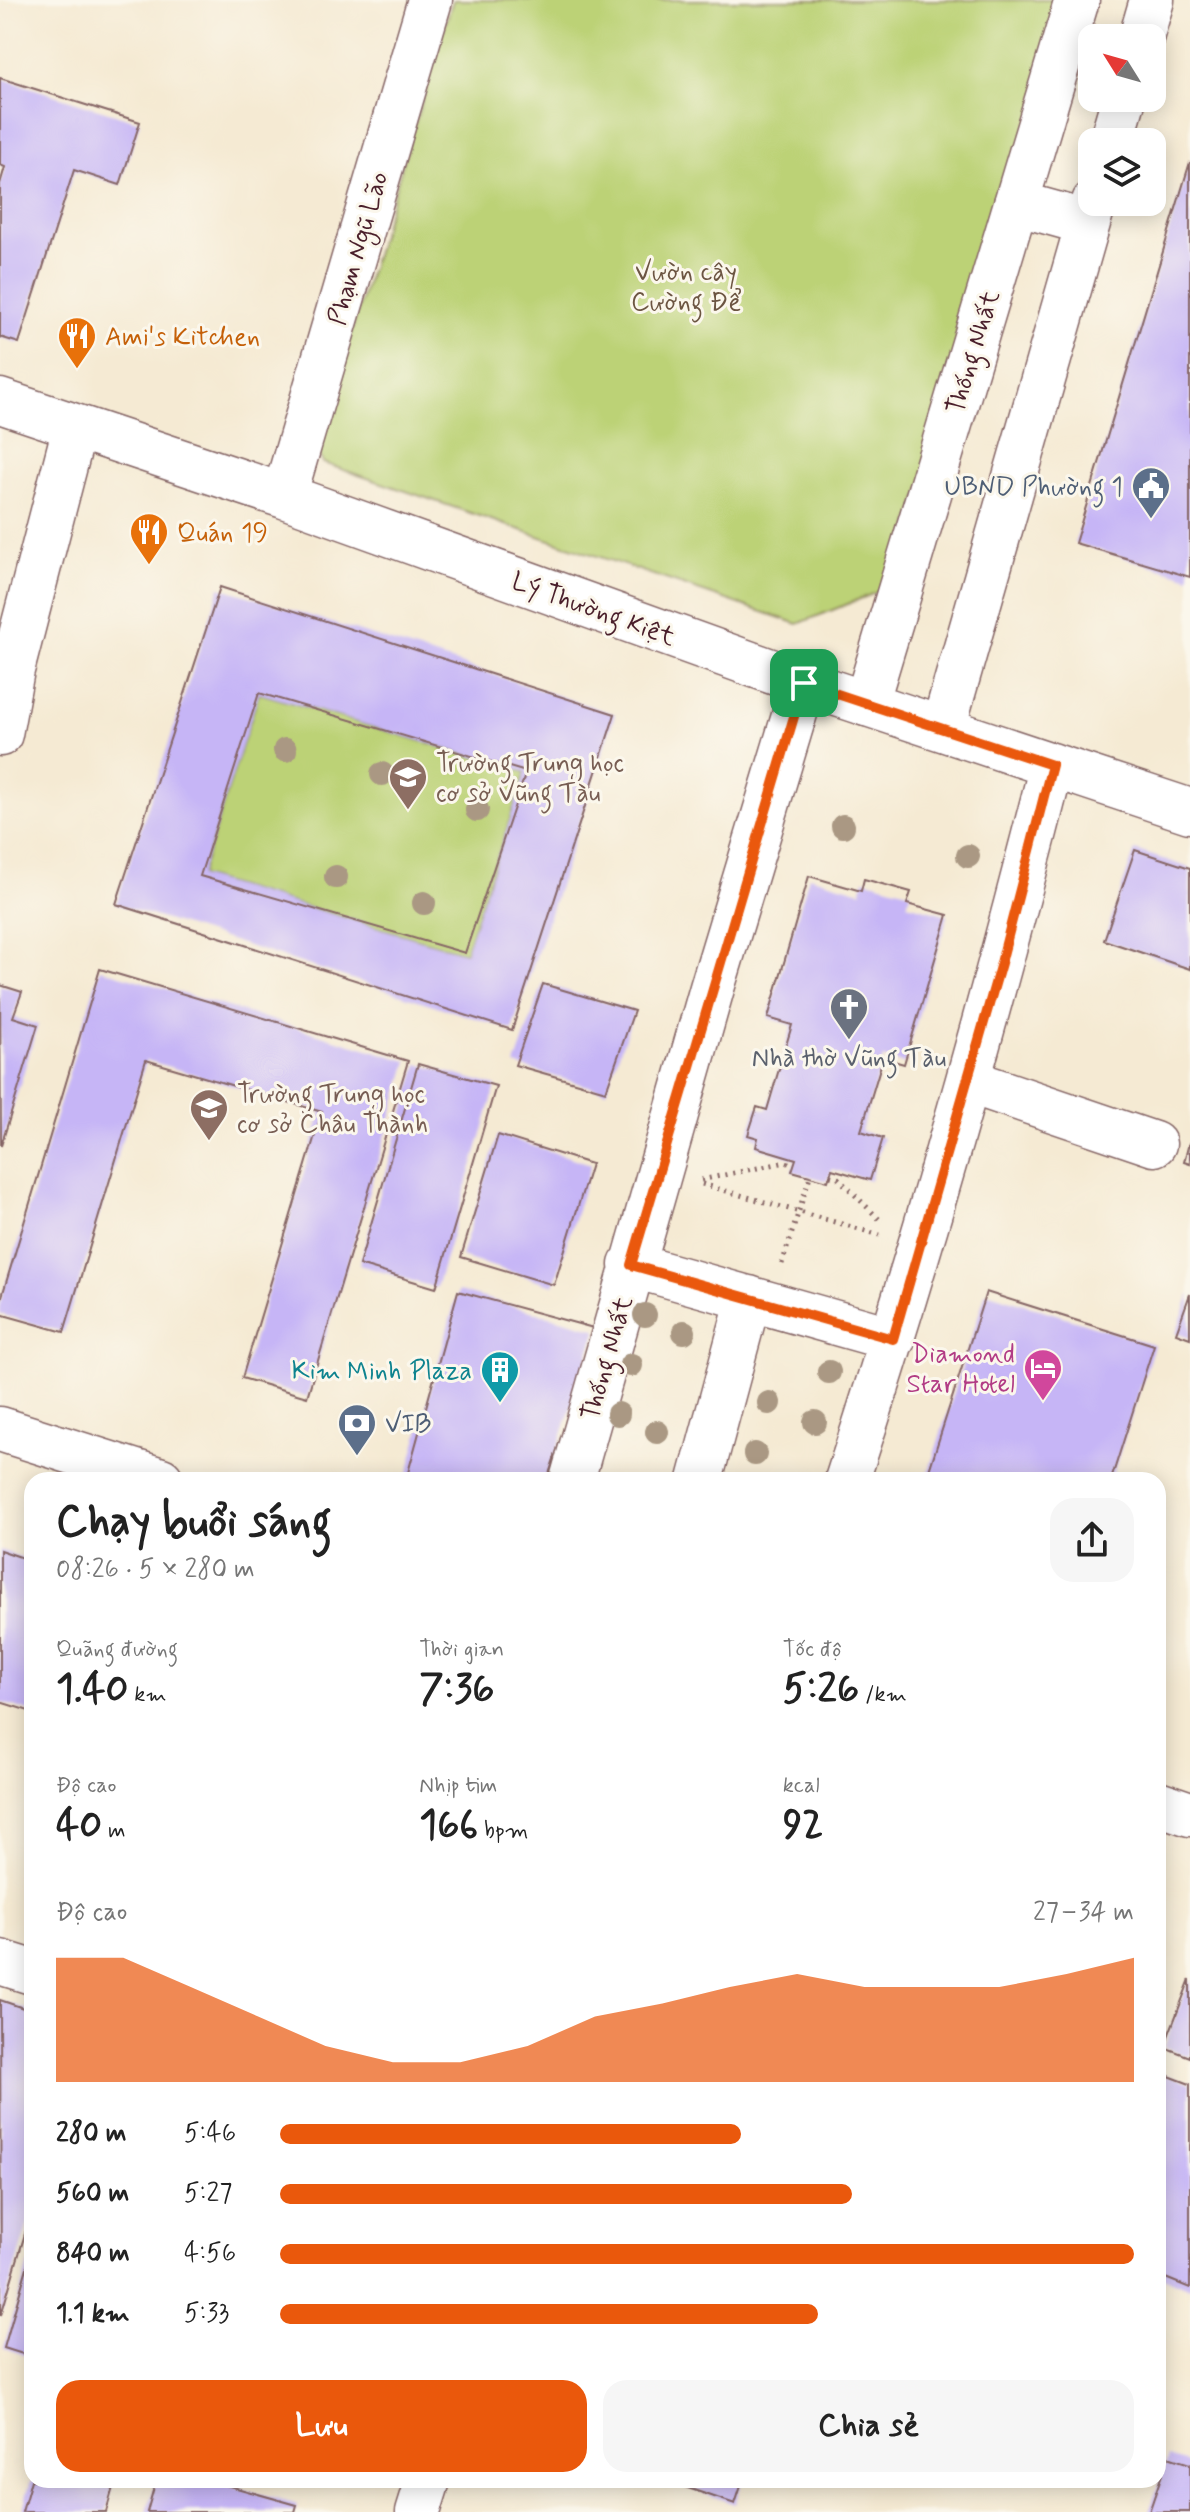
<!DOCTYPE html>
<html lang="vi">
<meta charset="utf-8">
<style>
:root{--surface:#fff;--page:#f6f6f6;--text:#222;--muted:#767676;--accent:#ea580c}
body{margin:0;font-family:Mynerve,sans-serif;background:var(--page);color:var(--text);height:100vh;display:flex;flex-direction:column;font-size:30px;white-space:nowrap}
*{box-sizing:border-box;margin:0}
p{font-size:26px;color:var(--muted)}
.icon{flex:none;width:44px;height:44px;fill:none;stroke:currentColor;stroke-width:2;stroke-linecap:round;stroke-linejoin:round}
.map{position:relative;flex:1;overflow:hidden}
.details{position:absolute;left:24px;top:1472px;width:1142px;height:1016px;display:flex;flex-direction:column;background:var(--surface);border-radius:24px;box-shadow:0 4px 20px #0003}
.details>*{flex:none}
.needle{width:52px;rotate:307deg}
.tools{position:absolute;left:1078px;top:24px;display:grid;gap:16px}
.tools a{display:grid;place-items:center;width:88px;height:88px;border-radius:16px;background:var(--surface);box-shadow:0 4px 20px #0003;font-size:40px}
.pin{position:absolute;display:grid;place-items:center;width:68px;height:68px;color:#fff;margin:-34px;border-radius:16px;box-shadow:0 4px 12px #0006}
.round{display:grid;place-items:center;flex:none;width:84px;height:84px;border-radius:24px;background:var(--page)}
.head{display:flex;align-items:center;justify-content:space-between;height:136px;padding:0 32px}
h1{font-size:44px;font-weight:700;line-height:60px}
.figures{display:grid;grid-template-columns:repeat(3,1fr);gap:12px;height:136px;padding:8px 32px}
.figures div{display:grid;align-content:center}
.figures b{font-size:40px;font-weight:700}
.figures small{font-size:22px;font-weight:400}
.figures p{font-size:22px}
.chart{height:224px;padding:16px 32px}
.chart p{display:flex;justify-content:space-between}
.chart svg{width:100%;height:144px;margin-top:8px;fill:var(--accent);opacity:.7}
.button{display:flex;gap:16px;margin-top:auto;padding:16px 32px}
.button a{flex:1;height:92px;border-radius:24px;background:var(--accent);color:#fff;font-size:32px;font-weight:700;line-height:92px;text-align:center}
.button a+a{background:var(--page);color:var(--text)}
ul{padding:0 32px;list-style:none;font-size:26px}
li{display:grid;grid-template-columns:128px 96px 1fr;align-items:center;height:60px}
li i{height:20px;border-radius:10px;background:var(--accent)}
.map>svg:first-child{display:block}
</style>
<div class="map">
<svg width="1190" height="2512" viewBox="0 0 1190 2512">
<rect width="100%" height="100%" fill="#fbf7ec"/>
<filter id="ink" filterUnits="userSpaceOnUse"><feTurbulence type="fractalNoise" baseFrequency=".0125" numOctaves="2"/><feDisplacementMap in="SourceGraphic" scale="16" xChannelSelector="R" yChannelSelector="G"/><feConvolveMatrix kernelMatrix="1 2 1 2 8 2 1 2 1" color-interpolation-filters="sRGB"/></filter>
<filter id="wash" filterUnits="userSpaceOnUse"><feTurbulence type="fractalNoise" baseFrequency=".006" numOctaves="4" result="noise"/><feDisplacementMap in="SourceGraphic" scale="32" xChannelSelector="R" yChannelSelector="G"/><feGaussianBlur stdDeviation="1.8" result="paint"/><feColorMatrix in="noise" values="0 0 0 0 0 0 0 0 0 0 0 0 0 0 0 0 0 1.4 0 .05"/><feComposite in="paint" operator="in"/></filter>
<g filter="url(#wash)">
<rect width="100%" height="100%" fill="#f5ead3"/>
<path fill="#bcd276" stroke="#837850" stroke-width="2" d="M453,0h621l-184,587 -92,37 -475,-161 -7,-15z
M259,693l267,79 -61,181 -265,-77z"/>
<g id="blocks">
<path fill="#c6b5f6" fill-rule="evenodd" d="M0,78l140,44 -20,63 -46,-15 -55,173 -19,-6v-153l5,-17 -5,-2z
M1190,162v415l-115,-34z
M220,587l395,127 -103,316 -396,-126zM259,693l267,79 -61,181 -265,-77z
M1135,850l55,18v101l-86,-29z
M809,876l52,15 3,-12 47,13 -4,12 41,11 -44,149 -21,-6 -22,73 22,7 -13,42 -38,-11 -4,12 -36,-10 4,-12 -40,-12 2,-9 -10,-3 9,-28 10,3 25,-85 -24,-7z
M100,969l308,92 -101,336 -65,-19 80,-266 -176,-52 -82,272 -64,-18v-11z
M543,984l91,27 -28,80 -91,-26z
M0,985l22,7 -9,25 25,8 -37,121z
M418,1064l78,22 -60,202 -77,-23z
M498,1135l93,29 -37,121 -93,-28z
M1189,1143h1v21l-6,-2z
M458,1291l139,38 -50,151h-141z
M986,1292l168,53 -43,135h-185z
M1190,1294v44l-14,-5z
M0,1550l32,11v151l-32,-10z
M1190,1979v78l-26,-10z
M0,2000l32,11v199l-31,105z
M1161,2073l29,11v204l-32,-13v-192z
M28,2264l4,2v91l-28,-9z
M1168,2457l22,7v48h-41z
M31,2480h84l-9,32h-84z
M156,2480h52l89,25 -2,7h-148z
M664,2480h79l-8,24z"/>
</g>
</g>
<g filter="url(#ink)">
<use href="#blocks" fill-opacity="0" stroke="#866666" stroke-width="2"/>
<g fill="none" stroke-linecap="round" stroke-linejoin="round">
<g stroke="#866666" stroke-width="47">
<path id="minor" d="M0,401l284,95 520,187 386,128
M284,496l146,-496
M0,734l12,-64 63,-243
M968,1081l186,63
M631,1265l262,74
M572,1480l140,-492 92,-305
M700,1480l49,-182
M847,1480c77,-236 144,-474 205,-715
M0,1962l32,10
M418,2512l10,-32"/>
</g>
<g stroke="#866666" stroke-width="47">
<path id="major" d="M1141,38l11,-38
M1111,142l13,-44
M1016,203l72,20
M866,704l211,-704
M943,728l151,-526
M0,1429l161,51
M1158,1803l32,11"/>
</g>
<path stroke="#866666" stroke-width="5" stroke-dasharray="2 6" stroke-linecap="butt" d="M830,1176l8,2 44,44
M701,1180l85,-18 8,3
M702,1184l178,51
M782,1264l28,-88"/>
<use href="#minor" stroke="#fff" stroke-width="44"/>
<use href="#major" stroke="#fff" stroke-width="44"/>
</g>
<g fill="#aa9883">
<circle cx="285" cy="750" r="12"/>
<circle cx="382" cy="774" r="12"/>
<circle cx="477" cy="810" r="12"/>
<circle cx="843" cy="826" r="12"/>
<circle cx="968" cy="856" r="12"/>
<circle cx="336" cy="877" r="12"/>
<circle cx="424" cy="903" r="12"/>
<circle cx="645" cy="1315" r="12"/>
<circle cx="684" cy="1332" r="12"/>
<circle cx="631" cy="1365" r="12"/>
<circle cx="829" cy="1372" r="12"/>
<circle cx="769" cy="1403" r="12"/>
<circle cx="618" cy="1414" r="12"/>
<circle cx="815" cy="1422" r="12"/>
<circle cx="657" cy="1432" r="12"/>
<circle cx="755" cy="1454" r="12"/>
</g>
</g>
<g fill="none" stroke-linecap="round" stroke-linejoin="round" filter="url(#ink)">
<g stroke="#fff" stroke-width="16">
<path id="route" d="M804,683l248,82 -51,198 -108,376 -262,-74z"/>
</g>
<use href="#route" stroke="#ea580c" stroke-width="10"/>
</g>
<defs>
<g id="restaurant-pin" transform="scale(2)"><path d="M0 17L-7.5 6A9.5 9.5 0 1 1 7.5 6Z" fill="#e8710a" stroke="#fbf7ec"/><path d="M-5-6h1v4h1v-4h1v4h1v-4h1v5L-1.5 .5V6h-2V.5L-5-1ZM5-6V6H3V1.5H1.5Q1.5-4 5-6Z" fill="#fff"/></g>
<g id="civic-pin" transform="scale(2)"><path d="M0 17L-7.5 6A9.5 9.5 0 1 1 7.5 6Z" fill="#5c6f8a" stroke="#fbf7ec"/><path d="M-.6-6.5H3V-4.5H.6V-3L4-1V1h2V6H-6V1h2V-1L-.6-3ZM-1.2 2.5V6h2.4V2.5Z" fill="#fff"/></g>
<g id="school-pin" transform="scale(2)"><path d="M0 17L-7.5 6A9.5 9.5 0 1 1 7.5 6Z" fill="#8d6e63" stroke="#fbf7ec"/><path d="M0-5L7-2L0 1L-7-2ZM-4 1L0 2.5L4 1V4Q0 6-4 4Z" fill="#fff"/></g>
<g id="church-pin" transform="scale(2)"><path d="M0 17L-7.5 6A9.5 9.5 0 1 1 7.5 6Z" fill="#6b7280" stroke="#fbf7ec"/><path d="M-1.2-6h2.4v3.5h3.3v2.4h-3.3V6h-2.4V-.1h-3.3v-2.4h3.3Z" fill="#fff"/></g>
<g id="hotel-pin" transform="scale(2)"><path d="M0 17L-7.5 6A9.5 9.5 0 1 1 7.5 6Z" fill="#d1479c" stroke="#fbf7ec"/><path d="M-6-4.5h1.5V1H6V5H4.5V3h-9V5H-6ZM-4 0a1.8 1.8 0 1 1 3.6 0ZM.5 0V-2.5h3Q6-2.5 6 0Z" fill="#fff"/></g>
<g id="building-pin" transform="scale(2)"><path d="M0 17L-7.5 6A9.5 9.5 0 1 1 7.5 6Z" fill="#0f9aa8" stroke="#fbf7ec"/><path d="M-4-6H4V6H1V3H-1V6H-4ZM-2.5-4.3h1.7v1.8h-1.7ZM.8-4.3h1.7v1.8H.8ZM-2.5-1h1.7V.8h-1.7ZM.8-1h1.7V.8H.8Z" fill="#fff"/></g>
<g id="bank-pin" transform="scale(2)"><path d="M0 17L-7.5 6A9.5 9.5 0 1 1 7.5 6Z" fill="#5c6f8a" stroke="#fbf7ec"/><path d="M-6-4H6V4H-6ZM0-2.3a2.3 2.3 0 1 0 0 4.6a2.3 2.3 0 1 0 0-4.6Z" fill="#fff"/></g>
</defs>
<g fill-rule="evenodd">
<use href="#restaurant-pin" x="77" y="336"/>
<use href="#civic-pin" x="1151" y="486"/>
<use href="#restaurant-pin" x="149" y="532"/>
<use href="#school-pin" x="408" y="777"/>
<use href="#church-pin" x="849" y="1007"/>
<use href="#school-pin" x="209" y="1108"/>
<use href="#hotel-pin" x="1043" y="1368"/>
<use href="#building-pin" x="500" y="1370"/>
<use href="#bank-pin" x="357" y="1423"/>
</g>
<g text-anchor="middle" stroke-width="6" stroke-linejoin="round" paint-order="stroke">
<g font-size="26" fill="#4a1f2b" stroke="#fbf7ec">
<text transform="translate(357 248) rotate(-74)" y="9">Phạm Ngũ Lão</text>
<text transform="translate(972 352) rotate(-73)" y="9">Thống Nhất</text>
<text transform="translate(594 608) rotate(20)" y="9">Lý Thường Kiệt</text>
<text transform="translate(606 1358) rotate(-74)" y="9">Thống Nhất</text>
</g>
<g font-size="26" fill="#6c5542" stroke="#fbf7ec">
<text x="686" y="280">Vườn cây<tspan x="686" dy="30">Cường Để</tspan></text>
</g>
<g font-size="26" fill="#c56008" stroke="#fbf7ec" text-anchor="start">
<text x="105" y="345">Ami's Kitchen</text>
<text x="177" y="541">Quán 19</text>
</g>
<g font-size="26" fill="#4e5e75" stroke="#fbf7ec" text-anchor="end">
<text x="1123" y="495">UBND Phường 1</text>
<text x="385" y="1432" text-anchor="start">VIB</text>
</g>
<g font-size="26" fill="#785e54" stroke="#fbf7ec" text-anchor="start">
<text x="436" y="771">Trường Trung học<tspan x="436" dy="30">cơ sở Vũng Tàu</tspan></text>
<text x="237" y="1102">Trường Trung học<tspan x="237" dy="30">cơ sở Châu Thành</tspan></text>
</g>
<g font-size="26" fill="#5b616d" stroke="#fbf7ec">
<text x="849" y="1066">Nhà thờ Vũng Tàu</text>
</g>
<g font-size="26" fill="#b23c85" stroke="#fbf7ec" text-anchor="end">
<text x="1015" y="1362">Diamond<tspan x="1015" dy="30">Star Hotel</tspan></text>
</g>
<g font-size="26" fill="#0d838f" stroke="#fbf7ec" text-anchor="end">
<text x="472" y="1379">Kim Minh Plaza</text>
</g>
</g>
</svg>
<div class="tools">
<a><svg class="needle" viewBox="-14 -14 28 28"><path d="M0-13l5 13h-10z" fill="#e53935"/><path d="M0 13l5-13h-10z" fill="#767676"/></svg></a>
<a><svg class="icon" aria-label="layers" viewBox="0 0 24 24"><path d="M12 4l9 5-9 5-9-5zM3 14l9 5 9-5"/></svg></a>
</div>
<div class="pin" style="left:804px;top:683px;background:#1e9e55"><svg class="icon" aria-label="arrive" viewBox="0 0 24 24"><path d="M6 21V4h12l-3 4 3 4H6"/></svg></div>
<section class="details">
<div class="head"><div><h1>Chạy buổi sáng</h1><p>08:26 · 5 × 280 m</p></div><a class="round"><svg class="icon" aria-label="share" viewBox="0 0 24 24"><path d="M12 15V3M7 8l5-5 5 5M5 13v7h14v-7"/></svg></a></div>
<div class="figures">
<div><p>Quãng đường</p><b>1.40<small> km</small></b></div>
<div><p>Thời gian</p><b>7:36</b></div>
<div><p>Tốc độ</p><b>5:26<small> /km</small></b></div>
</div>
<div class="figures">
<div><p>Độ cao</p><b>40<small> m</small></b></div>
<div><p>Nhịp tim</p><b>166<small> bpm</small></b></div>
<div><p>kcal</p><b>92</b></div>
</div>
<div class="chart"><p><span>Độ cao</span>27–34 m</p>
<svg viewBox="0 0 160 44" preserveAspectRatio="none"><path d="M0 44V6L10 6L20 15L30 24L40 33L50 38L60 38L70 33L80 24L90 20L100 15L110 11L120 15L130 15L140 15L150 11L160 6V44z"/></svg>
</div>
<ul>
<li><b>280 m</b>5:46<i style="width:54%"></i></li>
<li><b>560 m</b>5:27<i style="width:67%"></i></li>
<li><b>840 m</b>4:56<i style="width:100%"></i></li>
<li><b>1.1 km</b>5:33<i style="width:63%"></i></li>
</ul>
<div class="button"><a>Lưu</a><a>Chia sẻ</a></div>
</section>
</div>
